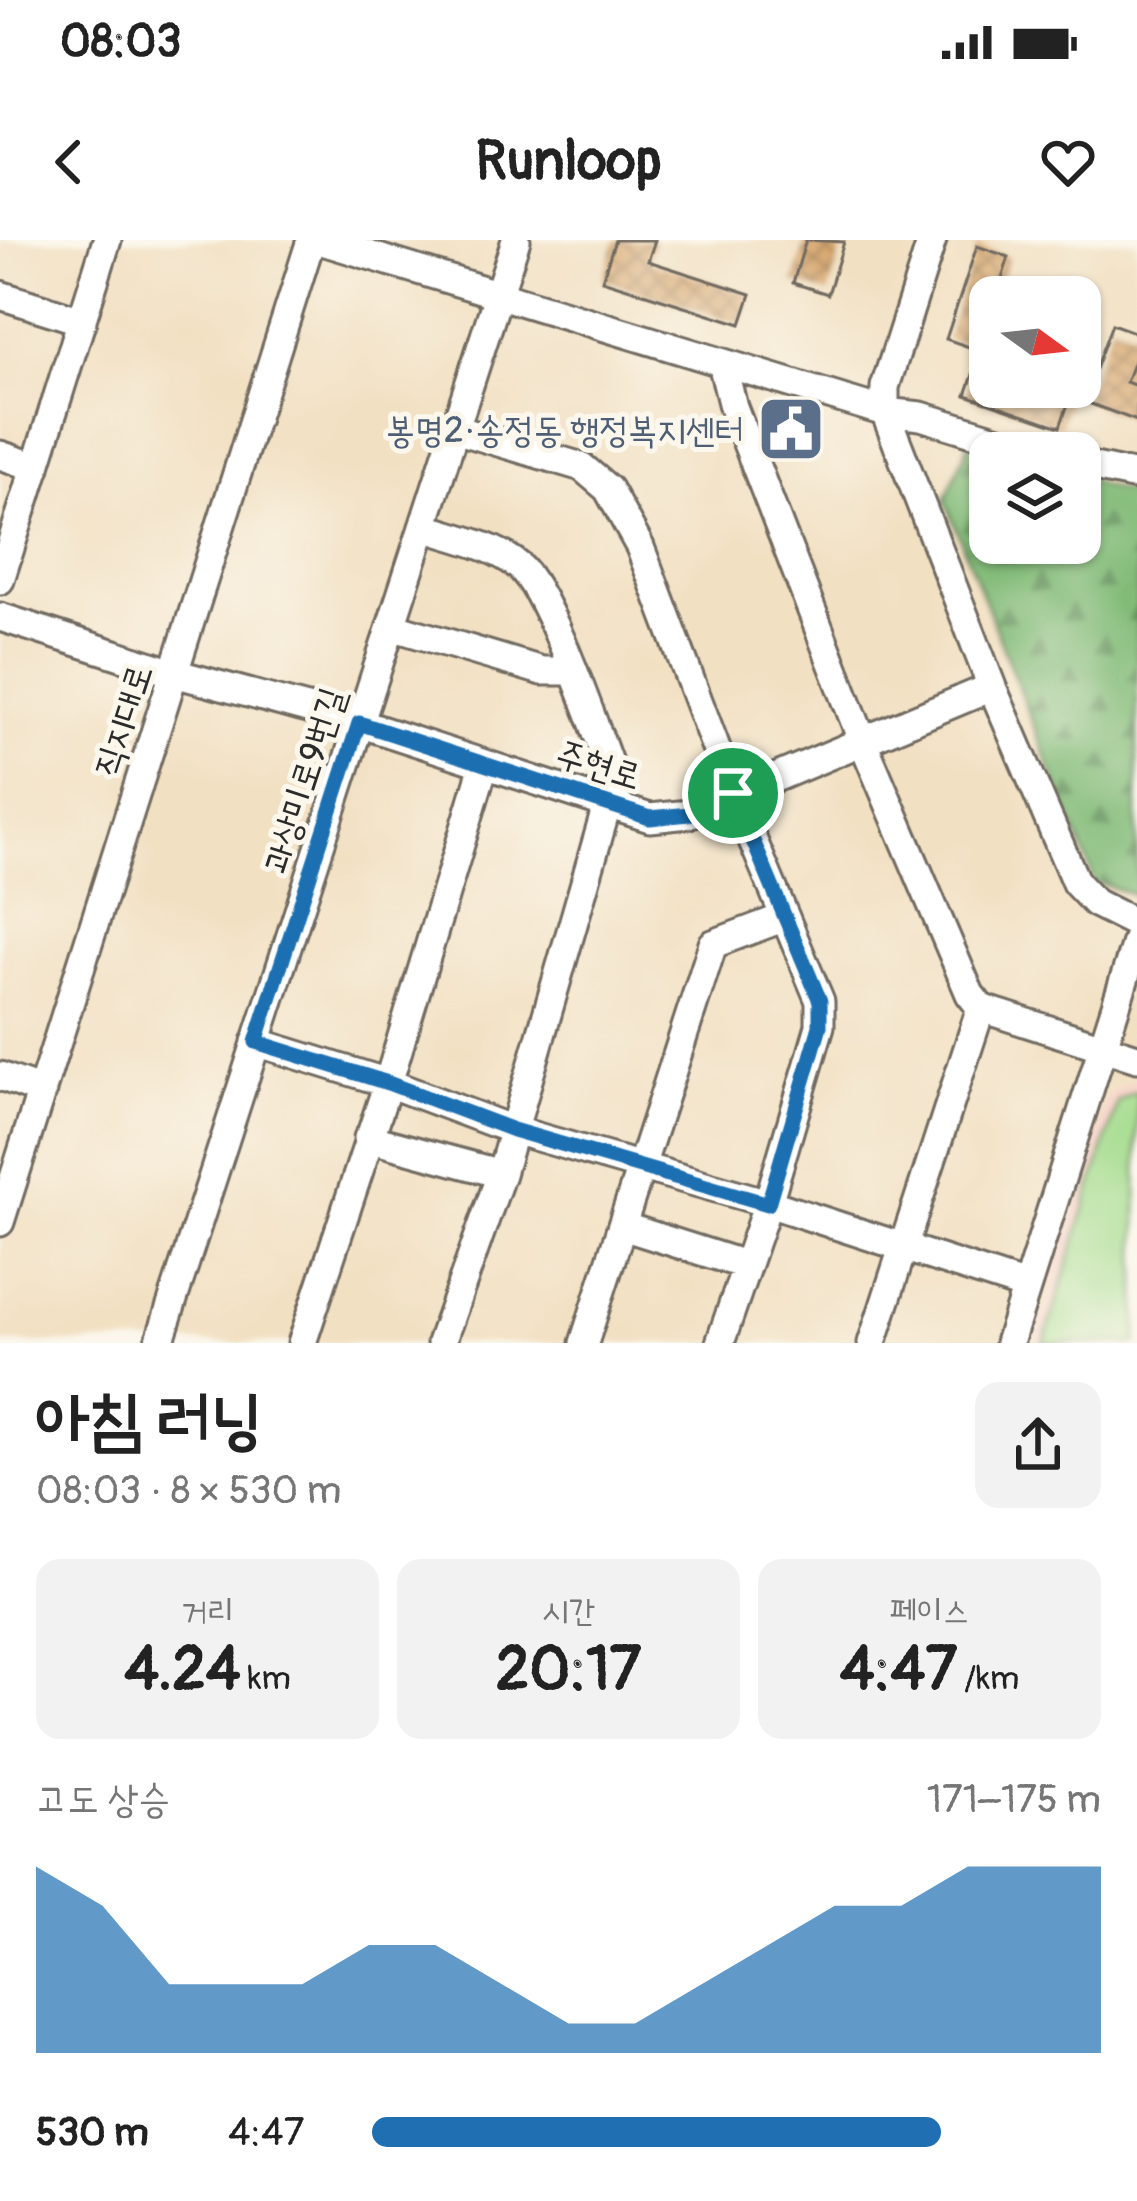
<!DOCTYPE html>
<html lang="ko">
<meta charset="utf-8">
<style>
:root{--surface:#fff;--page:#f2f2f2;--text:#222;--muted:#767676;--accent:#1f6fb2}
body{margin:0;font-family:Pangolin,"Poor Story",sans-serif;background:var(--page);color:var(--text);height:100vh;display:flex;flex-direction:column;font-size:45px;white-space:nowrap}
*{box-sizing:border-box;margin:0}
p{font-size:39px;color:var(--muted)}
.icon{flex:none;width:66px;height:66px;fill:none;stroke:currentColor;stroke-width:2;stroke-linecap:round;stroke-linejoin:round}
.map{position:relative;height:1103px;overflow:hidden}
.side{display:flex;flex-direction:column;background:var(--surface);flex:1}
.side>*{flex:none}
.needle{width:78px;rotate:105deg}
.tools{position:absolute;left:969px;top:36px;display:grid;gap:24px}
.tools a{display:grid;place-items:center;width:132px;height:132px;border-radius:24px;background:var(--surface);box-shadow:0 3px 9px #0004;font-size:60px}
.pin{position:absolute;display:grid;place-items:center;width:102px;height:102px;color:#fff;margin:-51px;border:6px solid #fff;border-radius:50%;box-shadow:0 3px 12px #0007}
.round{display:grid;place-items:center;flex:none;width:126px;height:126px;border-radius:24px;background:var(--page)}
.headline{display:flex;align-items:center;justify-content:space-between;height:204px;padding:0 36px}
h1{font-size:66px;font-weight:700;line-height:90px}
.metrics{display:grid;grid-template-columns:repeat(3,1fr);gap:18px;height:204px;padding:12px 36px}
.metrics div{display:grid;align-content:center;border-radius:24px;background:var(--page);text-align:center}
.metrics b{font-size:60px;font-weight:700}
.metrics small{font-size:33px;font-weight:400}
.metrics p{font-size:33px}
.chart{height:336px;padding:24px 36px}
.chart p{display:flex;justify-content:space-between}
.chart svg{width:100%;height:216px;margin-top:12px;fill:var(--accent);opacity:.7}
ul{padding:0 36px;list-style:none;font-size:39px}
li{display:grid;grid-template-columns:192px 144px 1fr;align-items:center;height:90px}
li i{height:30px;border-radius:15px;background:var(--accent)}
.status{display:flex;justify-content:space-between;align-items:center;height:84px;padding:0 60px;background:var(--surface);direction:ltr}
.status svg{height:33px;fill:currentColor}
header{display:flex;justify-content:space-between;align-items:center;height:156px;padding:0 36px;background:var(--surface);font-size:54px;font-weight:700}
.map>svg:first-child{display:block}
</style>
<div class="status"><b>08:03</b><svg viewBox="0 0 49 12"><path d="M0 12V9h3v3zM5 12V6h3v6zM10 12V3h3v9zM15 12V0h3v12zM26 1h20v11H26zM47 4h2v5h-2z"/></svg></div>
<header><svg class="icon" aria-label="back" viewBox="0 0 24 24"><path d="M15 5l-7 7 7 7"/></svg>Runloop<svg class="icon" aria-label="heart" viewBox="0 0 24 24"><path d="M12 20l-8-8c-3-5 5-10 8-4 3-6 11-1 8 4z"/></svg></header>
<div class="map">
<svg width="1137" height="1103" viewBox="0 0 1137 1103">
<defs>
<pattern id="forest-firs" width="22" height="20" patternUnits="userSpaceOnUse" patternTransform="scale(3)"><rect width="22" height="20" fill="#82bb78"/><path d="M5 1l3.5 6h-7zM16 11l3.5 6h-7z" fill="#6b9863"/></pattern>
<pattern id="building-cross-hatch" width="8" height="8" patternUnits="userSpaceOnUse" patternTransform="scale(3)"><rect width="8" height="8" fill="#d8a972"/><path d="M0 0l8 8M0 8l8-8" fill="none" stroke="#af8a5e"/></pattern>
</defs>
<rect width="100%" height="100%" fill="#fbf7ec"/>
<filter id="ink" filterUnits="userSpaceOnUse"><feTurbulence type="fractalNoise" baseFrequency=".00833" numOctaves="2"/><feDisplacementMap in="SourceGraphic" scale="24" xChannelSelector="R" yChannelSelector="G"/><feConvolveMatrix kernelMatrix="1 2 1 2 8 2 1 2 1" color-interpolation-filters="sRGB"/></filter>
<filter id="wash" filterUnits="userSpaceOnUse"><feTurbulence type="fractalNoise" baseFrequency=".004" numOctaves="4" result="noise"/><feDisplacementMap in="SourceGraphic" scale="48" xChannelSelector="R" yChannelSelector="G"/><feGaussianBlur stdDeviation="2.7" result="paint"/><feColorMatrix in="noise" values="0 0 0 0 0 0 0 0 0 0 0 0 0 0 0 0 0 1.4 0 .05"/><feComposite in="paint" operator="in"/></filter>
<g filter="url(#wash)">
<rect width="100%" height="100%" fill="#f2e0c2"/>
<path fill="#f7d1c7" d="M1137,838v265h-102l72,-247z"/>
<path fill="url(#forest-firs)" stroke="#567352" stroke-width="3" d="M969,202l34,11h-13v90h90v-65l39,12 18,1v405l-42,-14 -150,-382z"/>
<path fill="#a3db8c" stroke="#67835c" stroke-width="3" d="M1137,851v252h-93l74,-242z"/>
<g id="blocks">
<path fill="url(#building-cross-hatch)" d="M615,0h40l-7,21 103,33 -10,30 -139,-44z
M806,0l38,2 -16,52 -35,-11z
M977,6l32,11 -13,40h-6v17l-12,36 -32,-11z
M1112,84l25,9v20l-11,29 11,4v35l-54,-20z
M977,123l13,4v20h58l23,8 -11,32 -94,-32z"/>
</g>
</g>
<g filter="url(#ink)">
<use href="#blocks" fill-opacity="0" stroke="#716a60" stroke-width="3"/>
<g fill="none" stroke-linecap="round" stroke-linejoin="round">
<g stroke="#716a60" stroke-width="33">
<path id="minor" d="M319,0l566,172 36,4 120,37
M932,0l-47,147v25l107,275 84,196 19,20 42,21
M0,55l82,26
M722,123l11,44 129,333 108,254 11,14
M455,189l127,38 26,22 32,58 93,246 87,208v25l-52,177 -48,140
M0,215l36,12
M1080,224l57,12
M423,287c30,10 71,18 96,39 32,28 80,175 99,223l-11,17 -106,368 -60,169
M0,340l107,-340
M0,377l174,56 185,50 291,95 39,-4 303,-127
M391,386l151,45h29
M981,768l156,50
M256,802l132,41 125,47 255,73 258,84
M0,836l42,15
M368,898l133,36
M0,982l311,-982
M622,986l123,39
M159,1103l357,-1103
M302,1103l86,-260 96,-318
M584,1103l129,-399 72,-27
M872,1103l109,-335
M1009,1103l128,-404"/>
</g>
<use href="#minor" stroke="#fff" stroke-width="27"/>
</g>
</g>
<g fill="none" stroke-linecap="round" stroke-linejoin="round" filter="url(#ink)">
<g stroke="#fff" stroke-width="24">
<path id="route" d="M359,483l291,95 39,-4 44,-21 87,208v25l-52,178 -255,-74 -125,-47 -132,-41z"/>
</g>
<use href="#route" stroke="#1f6fb2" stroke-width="15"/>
</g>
<defs>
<g id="civic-square" transform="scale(3.45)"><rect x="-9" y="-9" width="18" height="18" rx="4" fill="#5c6f8a" stroke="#fbf7ec"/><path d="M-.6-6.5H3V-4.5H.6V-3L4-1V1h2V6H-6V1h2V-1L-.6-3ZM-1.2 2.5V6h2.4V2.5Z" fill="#fff"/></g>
</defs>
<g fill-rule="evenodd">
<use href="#civic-square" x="791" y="189"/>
</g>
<g text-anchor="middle" stroke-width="10" stroke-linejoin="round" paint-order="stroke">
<g font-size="36" fill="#4e5e75" stroke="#fbf7ec" text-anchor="end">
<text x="744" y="202">봉명2·송정동 행정복지센터</text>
</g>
<g font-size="36" fill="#2b2b2b" stroke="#fbf7ec">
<text transform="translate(122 480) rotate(-72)" y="13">직지대로</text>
<text transform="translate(599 524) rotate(17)" y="13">주현로</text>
<text transform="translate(303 540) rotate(-72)" y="13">과상미로9번길</text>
</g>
</g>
</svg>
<div class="tools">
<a><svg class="needle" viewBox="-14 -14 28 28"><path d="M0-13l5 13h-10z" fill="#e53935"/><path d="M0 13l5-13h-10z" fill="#767676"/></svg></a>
<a><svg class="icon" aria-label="layers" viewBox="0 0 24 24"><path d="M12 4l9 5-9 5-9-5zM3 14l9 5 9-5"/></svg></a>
</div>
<div class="pin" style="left:733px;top:553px;background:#1e9e55"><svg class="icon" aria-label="arrive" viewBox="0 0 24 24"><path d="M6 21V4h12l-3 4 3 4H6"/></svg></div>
</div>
<section class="side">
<div class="headline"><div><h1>아침 러닝</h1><p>08:03 · 8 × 530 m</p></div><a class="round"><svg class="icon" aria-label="share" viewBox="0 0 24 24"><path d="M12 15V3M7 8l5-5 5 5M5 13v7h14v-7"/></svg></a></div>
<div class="metrics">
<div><p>거리</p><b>4.24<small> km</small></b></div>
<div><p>시간</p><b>20:17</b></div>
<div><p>페이스</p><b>4:47<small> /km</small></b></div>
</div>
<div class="chart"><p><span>고도 상승</span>171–175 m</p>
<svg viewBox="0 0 160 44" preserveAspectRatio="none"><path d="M0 44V6L10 14L20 30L30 30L40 30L50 22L60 22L70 30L80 38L90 38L100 30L110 22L120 14L130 14L140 6L150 6L160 6V44z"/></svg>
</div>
<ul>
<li><b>530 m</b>4:47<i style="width:78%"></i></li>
</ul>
</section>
